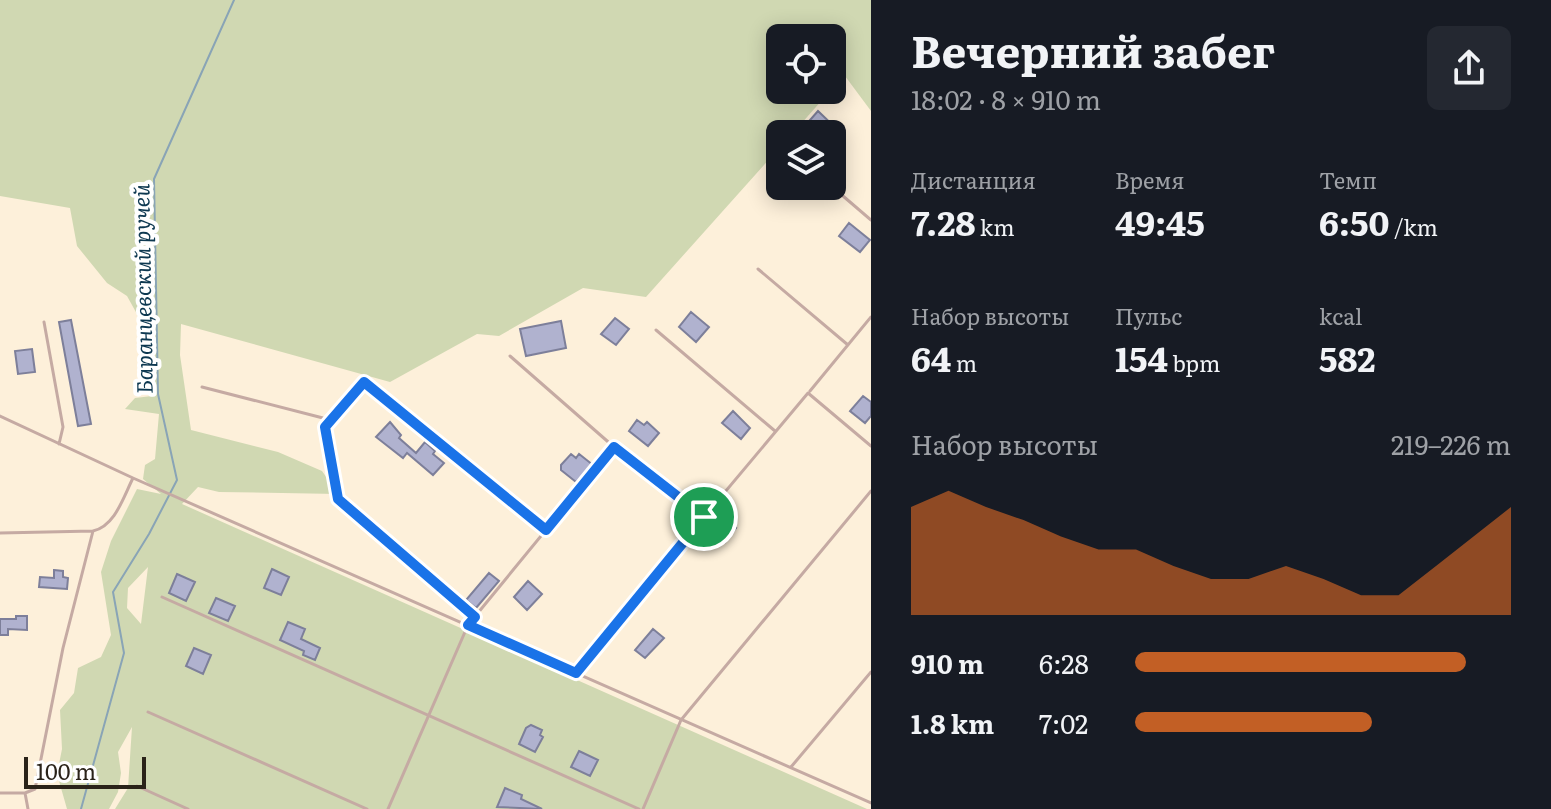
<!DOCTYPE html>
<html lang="ru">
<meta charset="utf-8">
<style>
:root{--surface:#171b24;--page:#242831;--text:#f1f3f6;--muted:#9ea1a6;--accent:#c25f25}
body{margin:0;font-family:Literata,serif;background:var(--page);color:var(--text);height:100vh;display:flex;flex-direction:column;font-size:30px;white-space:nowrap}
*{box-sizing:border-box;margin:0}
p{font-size:26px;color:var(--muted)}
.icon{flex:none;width:44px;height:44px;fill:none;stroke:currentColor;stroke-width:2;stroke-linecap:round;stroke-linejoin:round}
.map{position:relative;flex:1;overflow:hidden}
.drawer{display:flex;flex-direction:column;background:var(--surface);width:680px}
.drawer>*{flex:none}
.fabs{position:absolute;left:766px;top:24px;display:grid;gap:16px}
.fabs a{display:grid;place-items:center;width:80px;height:80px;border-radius:12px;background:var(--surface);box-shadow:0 4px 20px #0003;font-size:40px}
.scale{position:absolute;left:24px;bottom:20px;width:122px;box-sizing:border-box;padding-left:8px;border:4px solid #2a2319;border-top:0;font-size:22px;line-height:28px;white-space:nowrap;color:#2a2319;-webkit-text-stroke:6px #fff;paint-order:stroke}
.pin{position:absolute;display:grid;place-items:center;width:68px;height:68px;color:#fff;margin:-34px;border:4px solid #fff;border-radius:50%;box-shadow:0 2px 8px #0007}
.round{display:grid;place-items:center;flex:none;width:84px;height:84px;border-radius:12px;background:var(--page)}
.summary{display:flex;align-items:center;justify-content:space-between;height:136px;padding:0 40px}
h1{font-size:44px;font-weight:700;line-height:60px}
.figures{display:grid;grid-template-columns:repeat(3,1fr);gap:12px;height:136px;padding:8px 40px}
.figures div{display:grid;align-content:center}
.figures b{font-size:34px;font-weight:700}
.figures small{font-size:22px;font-weight:400}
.figures p{font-size:22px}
.chart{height:224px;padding:16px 40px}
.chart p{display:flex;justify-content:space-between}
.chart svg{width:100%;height:144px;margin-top:8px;fill:var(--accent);opacity:.7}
ul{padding:0 40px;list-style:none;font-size:26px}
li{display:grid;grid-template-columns:128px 96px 1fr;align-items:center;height:60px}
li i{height:20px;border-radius:10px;background:var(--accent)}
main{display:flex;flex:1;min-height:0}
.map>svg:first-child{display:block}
</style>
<main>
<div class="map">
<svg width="871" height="809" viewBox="0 0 871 809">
<rect width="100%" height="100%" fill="#fdf0da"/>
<path fill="#d0d8b2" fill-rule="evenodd" d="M0,0h871v111l-26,-35 -13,13v-51h-52v52h51l-39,44h-12v13l-134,150 -63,-9 -84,48 -22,-2 -87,48 -209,-58 -1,31 11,75 87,22 44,19 16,23 -119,-2 -21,-5 -16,17 685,305h-752l13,-21 4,-61 -14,25 3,21 -3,19 -9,17h-42l-10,-35 5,-25 -2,-39 14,-17 4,-25 23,-11 10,-22 -10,-63 10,-31 26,-52 24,5 -18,-15 2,-14 10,-6 4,-45 -34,-5 10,-11 17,-2 -1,-48 -14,-34 -10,-18 -20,-13 -30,-37 -7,-38 -70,-12zM148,567l-7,57 -14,-16 1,-20z"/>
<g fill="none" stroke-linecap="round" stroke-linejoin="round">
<path stroke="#89a4b6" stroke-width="2" d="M81,809l43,-156 -11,-61 36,-58 28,-54 -19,-86 -4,-215 80,-179"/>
</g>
<path fill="#b0b2cf" stroke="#7d7f9a" stroke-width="2" d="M818,111l24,23 -10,11v-11h-23l-6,-6z
M849,223l21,17 -10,12 -21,-16z
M691,312l18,15 -13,15 -17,-15z
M615,318l14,11 -13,16 -15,-11z
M71,320l20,104 -13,2 -19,-104z
M561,321l5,27 -40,8 -6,-27z
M32,349l3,23 -17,2 -3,-23z
M863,396l8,6v14l-6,7 -15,-12z
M733,411l17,17 -9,11 -19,-16z
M637,420l7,5 3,-3 12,11 -11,13 -19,-15z
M390,422l11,13 -2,3 17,15 9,-11 10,9 -2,3 11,9 -11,12 -26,-22 -4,5 -27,-21z
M571,454l5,4 3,-4 14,11 -17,17 -15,-12v-5z
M721,516l15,12 -11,14 -15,-13z
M272,569l17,8 -8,18 -17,-7z
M54,570l9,1v6l5,1 -1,11 -28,-2 1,-10 14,1z
M489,573l10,8 -23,27 -10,-8z
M177,574l18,8 -9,19 -17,-8z
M528,581l14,13 -15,16 -13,-13z
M216,598l19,8 -7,15 -19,-8z
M16,616h11v14l-19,-1v6h-8v-16h16z
M288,622l17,7 -4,10 19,9 -5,12 -12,-5 1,-4 -24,-11z
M653,629l11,9 -19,20 -10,-8z
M194,648l17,7 -8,19 -17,-8z
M531,725l11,5 -2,5 3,2 -8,15 -16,-8 7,-16z
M579,751l19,9 -8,16 -19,-9z
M505,788l17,7 -1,4 21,10 -45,-2z"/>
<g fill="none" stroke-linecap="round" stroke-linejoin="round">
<path stroke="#c5aaa3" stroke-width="3" d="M836,190l35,30
M758,269l90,76
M44,322l19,105 -4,17
M656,330l119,101
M510,356l104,91 90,70 -128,156
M202,387l121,31 15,81 137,118
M810,391l61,-74
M0,416l133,62
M325,427l39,-45 182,148
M704,517l104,-124 63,53
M93,531c22,-5 30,-33 40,-53l738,325
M0,533l93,-2 -30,117 -28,141 -10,4
M162,597l477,212
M148,712l219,97
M791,767l80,-95
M137,786l51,23
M0,793h25l3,16
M388,809l80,-184 146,-178
M643,809l38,-89 190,-229"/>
</g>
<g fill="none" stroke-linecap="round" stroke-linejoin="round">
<g stroke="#fff" stroke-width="16">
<path id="route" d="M364,382l182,148 68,-83 90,70 -128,156 -108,-48 7,-8 -137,-118 -13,-72z"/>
</g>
<use href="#route" stroke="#1a73e8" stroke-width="10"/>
</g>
<g text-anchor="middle" stroke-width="8" stroke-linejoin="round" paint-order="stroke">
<g font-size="22" font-style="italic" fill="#0d3850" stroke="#fff">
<text transform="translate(143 289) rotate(-91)" y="8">Баранцевский ручей</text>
</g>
</g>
</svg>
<div class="fabs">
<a><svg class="icon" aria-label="locate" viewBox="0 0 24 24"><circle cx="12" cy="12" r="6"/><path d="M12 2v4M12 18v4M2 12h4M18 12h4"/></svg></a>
<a><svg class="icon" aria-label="layers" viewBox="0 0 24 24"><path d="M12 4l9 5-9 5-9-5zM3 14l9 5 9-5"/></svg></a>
</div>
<div class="scale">100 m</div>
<div class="pin" style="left:704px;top:517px;background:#1e9e55"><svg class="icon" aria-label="arrive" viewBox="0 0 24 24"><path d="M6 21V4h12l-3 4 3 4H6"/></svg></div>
</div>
<section class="drawer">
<div class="summary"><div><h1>Вечерний забег</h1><p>18:02 · 8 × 910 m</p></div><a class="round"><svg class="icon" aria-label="share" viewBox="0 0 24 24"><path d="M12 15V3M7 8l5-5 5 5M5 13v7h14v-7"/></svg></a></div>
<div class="figures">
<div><p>Дистанция</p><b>7.28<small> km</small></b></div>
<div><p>Время</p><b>49:45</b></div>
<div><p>Темп</p><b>6:50<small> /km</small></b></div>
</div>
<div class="figures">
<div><p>Набор высоты</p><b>64<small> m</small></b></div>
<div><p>Пульс</p><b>154<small> bpm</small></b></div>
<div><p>kcal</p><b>582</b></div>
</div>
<div class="chart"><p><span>Набор высоты</span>219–226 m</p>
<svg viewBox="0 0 160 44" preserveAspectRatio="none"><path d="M0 44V11L10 6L20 11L30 15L40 20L50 24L60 24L70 29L80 33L90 33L100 29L110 33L120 38L130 38L140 29L150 20L160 11V44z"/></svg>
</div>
<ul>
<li><b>910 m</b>6:28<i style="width:88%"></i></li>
<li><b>1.8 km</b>7:02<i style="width:63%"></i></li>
</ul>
</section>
</main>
